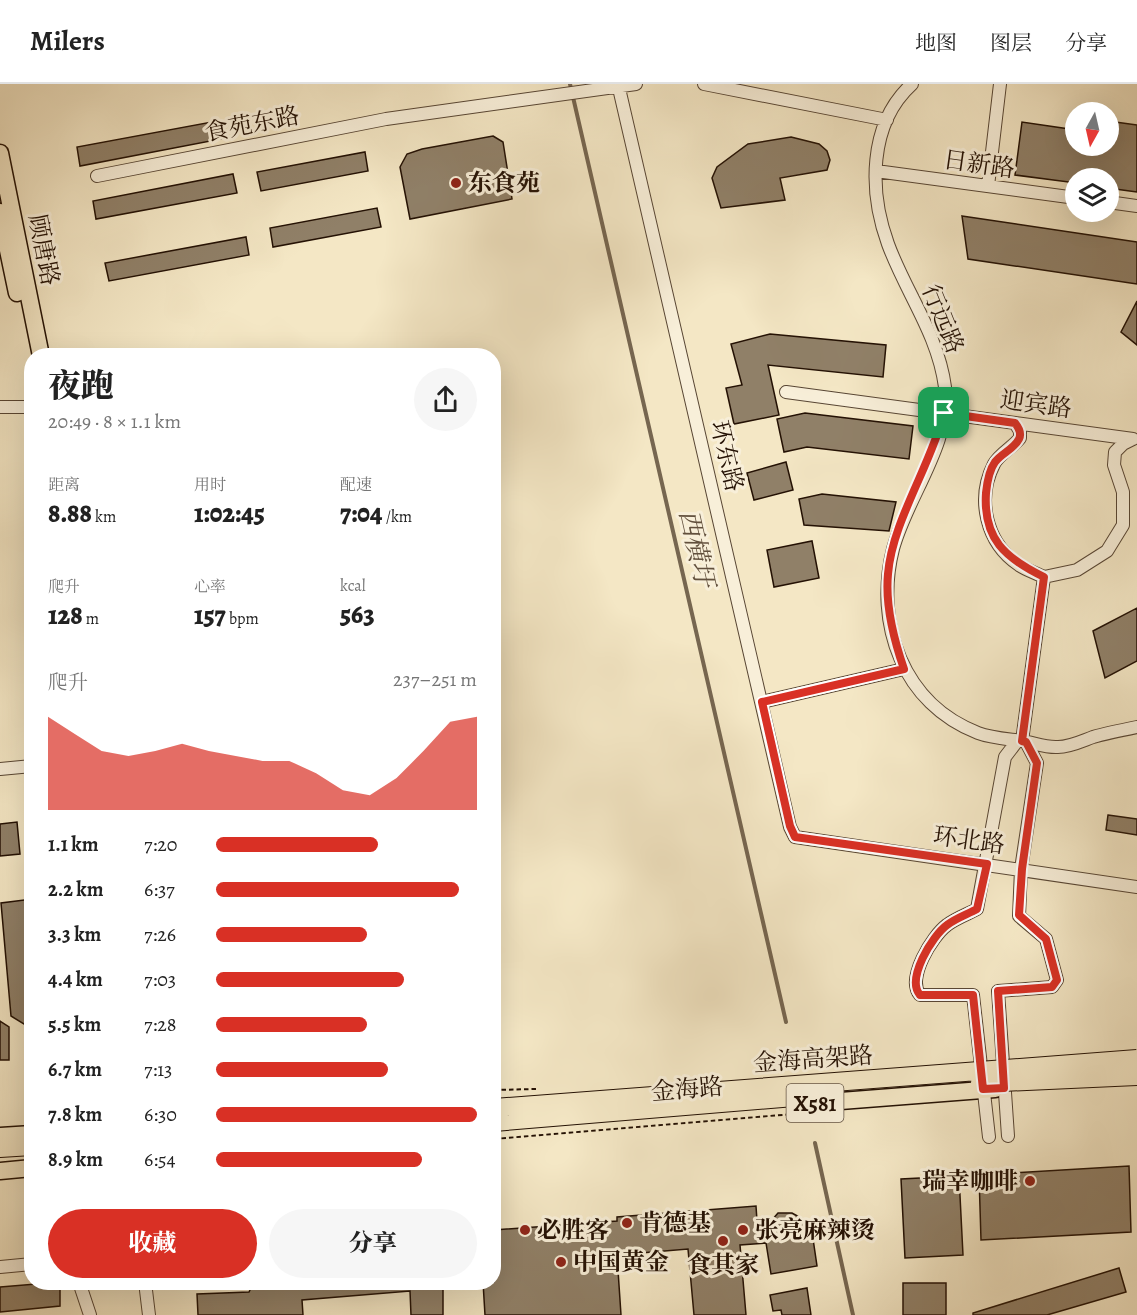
<!DOCTYPE html>
<html lang="zh">
<meta charset="utf-8">
<style>
:root{--surface:#fff;--page:#f6f6f6;--text:#222;--muted:#767676;--line:#e0e0e0;--accent:#d93025}
body{margin:0;font-family:Alegreya,"Noto Serif SC",serif;background:var(--page);color:var(--text);height:100vh;display:flex;flex-direction:column;font-size:22px;white-space:nowrap}
*{box-sizing:border-box;margin:0}
p{font-size:20px;color:var(--muted)}
.icon{flex:none;width:33px;height:33px;fill:none;stroke:currentColor;stroke-width:2;stroke-linecap:round;stroke-linejoin:round}
.map{position:relative;flex:1;overflow:hidden}
.panel{position:absolute;left:24px;top:264px;width:477px;height:942px;display:flex;flex-direction:column;background:var(--surface);border-radius:24px;box-shadow:0 6px 24px #0002}
.panel>*{flex:none}
.needle{width:39px;rotate:188deg}
.controls{position:absolute;left:1065px;top:18px;display:grid;gap:12px}
.controls a{display:grid;place-items:center;width:54px;height:54px;border-radius:50%;background:var(--surface);box-shadow:0 6px 24px #0002;font-size:30px}
.pin{position:absolute;display:grid;place-items:center;width:51px;height:51px;color:#fff;margin:-26px;border-radius:12px;box-shadow:0 3px 9px #0006}
.round{display:grid;place-items:center;flex:none;width:63px;height:63px;border-radius:32px;background:var(--page)}
.summary{display:flex;align-items:center;justify-content:space-between;height:102px;padding:0 24px}
h1{font-size:33px;font-weight:800;line-height:45px}
.metrics{display:grid;grid-template-columns:repeat(3,1fr);gap:9px;height:102px;padding:6px 24px}
.metrics div{display:grid;align-content:center}
.metrics b{font-size:26px;font-weight:800}
.metrics small{font-size:16px;font-weight:400}
.metrics p{font-size:16px}
.chart{height:168px;padding:12px 24px}
.chart p{display:flex;justify-content:space-between}
.chart svg{width:100%;height:108px;margin-top:6px;fill:var(--accent);opacity:.7}
.cta{display:flex;gap:12px;margin-top:auto;padding:12px 24px}
.cta a{flex:1;height:69px;border-radius:36px;background:var(--accent);color:#fff;font-size:24px;font-weight:800;line-height:69px;text-align:center}
.cta a+a{background:var(--page);color:var(--text)}
ul{padding:0 24px;list-style:none;font-size:20px}
li{display:grid;grid-template-columns:96px 72px 1fr;align-items:center;height:45px}
li i{height:15px;border-radius:8px;background:var(--accent)}
header{display:flex;align-items:center;gap:36px;box-sizing:border-box;height:84px;padding:0 30px;background:var(--surface);border-bottom:2px solid var(--line)}
header strong{font-size:28px}
nav{display:flex;gap:33px;margin-inline-start:auto;font-size:21px}
.map>svg:first-child{display:block}
</style>
<header>
<strong>Milers</strong>
<nav><a>地图</a><a>图层</a><a>分享</a></nav>
</header>
<div class="map">
<svg width="1137" height="1231" viewBox="0 0 1137 1231">
<rect width="100%" height="100%" fill="#f4e7c5"/>
<filter id="stains"><feTurbulence type="fractalNoise" baseFrequency=".00333" numOctaves="4"/><feColorMatrix values="0 0 0 0 .2 0 0 0 0 .09 0 0 0 0 .02 0 0 0 .5 -.17"/></filter>
<radialGradient id="worn" r=".72"><stop offset=".6" stop-color="#630" stop-opacity="0"/><stop offset="1" stop-color="#630" stop-opacity=".3"/></radialGradient>
<g fill="none" stroke-linecap="round" stroke-linejoin="round">
<path stroke="#766650" stroke-width="4" d="M570,0l216,938
M815,1059l38,172"/>
</g>
<path fill="#908068" stroke="#241104" stroke-width="1.5" d="M217,37l4,18 -141,27 -3,-19z
M1108,37l29,4v67l-29,-4v-10h-32v5l-61,-8 7,-53 54,8v16h32z
M493,52l10,6 9,57 -102,20 -10,-52 7,-13 15,-5z
M791,53l28,7 8,7 3,9 -3,10 -47,8 5,22 -64,8 -9,-30 5,-11 31,-23z
M365,68l3,19 -107,20 -4,-19z
M233,90l4,19 -141,26 -3,-18z
M377,124l4,19 -108,20 -3,-19z
M962,132l175,26v42l-169,-25z
M246,153l3,18 -140,26 -4,-18z
M1137,217v44l-16,-13z
M770,250l116,11 -3,32 -115,-12 11,50 -45,9 -8,-36 16,-3 -11,-41z
M805,329l108,13 -4,33 -102,-12 -23,5 -7,-33z
M786,378l7,28 -39,10 -7,-27z
M822,410l74,8 -7,29 -85,-6 -5,-26z
M812,457l7,37 -45,9 -7,-37z
M1137,524v53l-32,17 -12,-47z
M1108,731l29,4v16l-31,-5z
M17,738l3,32 -20,2v-32z
M32,815v130l-21,-13 -10,-113z
M0,937l9,6v33h-9z
M1129,1082l2,66 -150,8 -2,-65z
M959,1092l4,79 -58,3 -4,-79z
M756,1122l2,30 20,-23h14l13,7 7,12 5,34 -46,8 -5,-31 -26,2 6,70h-52l-6,-66 -71,6 4,60h-136l-2,-33h11v-52l123,-9v-4z
M1119,1184l7,24 -79,23h-74v-2z
M60,1198v24l-60,6v-25z
M254,1198h189v33h-32l-1,-24 -108,9 1,15h-105l-1,-21 52,-2z
M903,1199h43v32h-43z
M807,1204l4,27h-29l-1,-5 -8,1 -3,-16z"/>
<g fill="none" stroke-linecap="round" stroke-linejoin="round">
<g stroke="#584634" stroke-width="14">
<path id="minor" d="M618,0l172,743 5,10 342,50
M704,0l183,36
M912,0c-44,40 -43,108 -24,160 18,49 50,90 57,143 7,57 -38,109 -52,162 -19,75 10,155 85,184 13,5 30,6 44,8 12,2 25,7 36,6 12,0 24,-6 35,-10 14,-4 29,-7 44,-10
M876,87l200,27
M97,92l289,-57 250,-35
M988,102l12,-102
M1108,118l29,4
M786,308l347,47
M0,323h32
M1015,339l5,8v7c-7,9 -21,16 -26,26 -18,35 -8,79 25,101 7,5 17,8 25,12
M762,618l142,-33
M1022,657l22,-164 33,-7 30,-19 16,-26v-33l-9,-27 1,-13 8,-8 10,-5
M0,685l32,-3
M1008,1052l-10,-145 54,-4 5,-7 -11,-41 -27,-23 2,-47 16,-106 -11,-21
M989,1053l-16,-142h-53c-14,-16 12,-59 27,-70 9,-7 21,-11 30,-16l28,-152 13,-17
M0,1183l32,-3
M79,1198l11,33
M145,1198l4,33"/>
</g>
<g stroke="#241104" stroke-width="19">
<path id="major" d="M0,69l41,203
M0,128l17,81
M802,1020l193,-15
M0,1052l32,-2
M0,1087l32,-3"/>
</g>
<g stroke="#241104" stroke-width="20">
<path id="highway" d="M0,1064l32,-2"/>
</g>
<path stroke="#241104" stroke-width="2" stroke-dasharray="4.5 3" stroke-linecap="butt" d="M494,1006l42,-1
M494,1055l299,-25"/>
<use href="#minor" stroke="#f8efd9" stroke-width="12"/>
<use href="#major" stroke="#f4e7c5" stroke-width="16"/>
<use href="#highway" stroke="#f4e7c5" stroke-width="18"/>
<g stroke="#241104" stroke-width="20" stroke-linecap="butt">
<path id="highway-bridge" d="M980,999l157,-7
M494,1024l643,-49
M494,1038l324,-27"/>
</g>
<use href="#highway-bridge" stroke="#f4e7c5" stroke-width="18"/>
</g>
<g fill="none" stroke-linecap="round" stroke-linejoin="round">
<g stroke="#fff" stroke-width="12">
<path id="route" d="M944,329l71,10c4,5 7,10 4,16 -5,10 -17,14 -24,23 -5,7 -8,21 -9,31 -3,46 19,65 58,84l-22,164 4,1 11,21 -15,106 -3,46 27,24 11,41 -5,7 -54,4 6,97 -21,1 -10,-94h-53c-14,-16 12,-59 27,-70 9,-7 21,-11 30,-16l10,-45 -192,-27 -5,-11 -28,-124 142,-33c-10,-29 -19,-64 -16,-95 4,-52 43,-109 56,-161z"/>
</g>
<use href="#route" stroke="#d93025" stroke-width="8"/>
</g>
<g fill="#8f2418" stroke="#f8efd9" stroke-width="2">
<circle cx="456" cy="99" r="6"/>
<circle cx="1030" cy="1097" r="6"/>
<circle cx="627" cy="1139" r="6"/>
<circle cx="525" cy="1146" r="6"/>
<circle cx="743" cy="1146" r="6"/>
<circle cx="723" cy="1157" r="6"/>
<circle cx="561" cy="1178" r="6"/>
</g>
<g text-anchor="middle" stroke-width="6" stroke-linejoin="round" paint-order="stroke">
<rect fill="#f8efd9" stroke="#645444" stroke-width="1.5" x="786.5" y="1000" width="57" height="38" rx="4.5"/>
<g font-size="22" font-weight="bold" fill="#241104">
<text x="815" y="1027">X581</text>
</g>
<g font-size="24" fill="#241104" stroke="#f8efd9">
<text transform="translate(252 40) rotate(-11)" y="8">食苑东路</text>
<text transform="translate(979 80) rotate(8)" y="8">日新路</text>
<text transform="translate(44 166) rotate(79)" y="8">顾唐路</text>
<text transform="translate(943 235) rotate(68)" y="8">行远路</text>
<text transform="translate(1036 320) rotate(8)" y="8">迎宾路</text>
<text transform="translate(727 372) rotate(77)" y="8">环东路</text>
<text transform="translate(969 756) rotate(8)" y="8">环北路</text>
<text transform="translate(813 975) rotate(-4)" y="8">金海高架路</text>
<text transform="translate(687 1005) rotate(-5)" y="8">金海路</text>
</g>
<g font-size="24" font-weight="bold" fill="#241104" stroke="#f8efd9" text-anchor="start">
<text x="468" y="107">东食苑</text>
<text x="1018" y="1105" text-anchor="end">瑞幸咖啡</text>
<text x="639" y="1147">肯德基</text>
<text x="537" y="1154">必胜客</text>
<text x="755" y="1154">张亮麻辣烫</text>
<text x="573" y="1186">中国黄金</text>
<text x="723" y="1189" text-anchor="middle">食其家</text>
</g>
<g font-size="26" font-style="italic" fill="#62503d" stroke="#f8efd9">
<text transform="translate(697 464) rotate(77)" y="9">西横圩</text>
</g>
</g>
<rect width="100%" height="100%" filter="url(#stains)"/>
<rect width="100%" height="100%" fill="url(#worn)"/>
</svg>
<div class="controls">
<a><svg class="needle" viewBox="-14 -14 28 28"><path d="M0-13l5 13h-10z" fill="#e53935"/><path d="M0 13l5-13h-10z" fill="#767676"/></svg></a>
<a><svg class="icon" aria-label="layers" viewBox="0 0 24 24"><path d="M12 4l9 5-9 5-9-5zM3 14l9 5 9-5"/></svg></a>
</div>
<div class="pin" style="left:944px;top:329px;background:#1e9e55"><svg class="icon" aria-label="arrive" viewBox="0 0 24 24"><path d="M6 21V4h12l-3 4 3 4H6"/></svg></div>
<section class="panel">
<div class="summary"><div><h1>夜跑</h1><p>20:49 · 8 × 1.1 km</p></div><a class="round"><svg class="icon" aria-label="share" viewBox="0 0 24 24"><path d="M12 15V3M7 8l5-5 5 5M5 13v7h14v-7"/></svg></a></div>
<div class="metrics">
<div><p>距离</p><b>8.88<small> km</small></b></div>
<div><p>用时</p><b>1:02:45</b></div>
<div><p>配速</p><b>7:04<small> /km</small></b></div>
</div>
<div class="metrics">
<div><p>爬升</p><b>128<small> m</small></b></div>
<div><p>心率</p><b>157<small> bpm</small></b></div>
<div><p>kcal</p><b>563</b></div>
</div>
<div class="chart"><p><span>爬升</span>237–251 m</p>
<svg viewBox="0 0 160 44" preserveAspectRatio="none"><path d="M0 44V6L10 13L20 20L30 22L40 20L50 17L60 20L70 22L80 24L90 24L100 29L110 36L120 38L130 31L140 20L150 8L160 6V44z"/></svg>
</div>
<ul>
<li><b>1.1 km</b>7:20<i style="width:62%"></i></li>
<li><b>2.2 km</b>6:37<i style="width:93%"></i></li>
<li><b>3.3 km</b>7:26<i style="width:58%"></i></li>
<li><b>4.4 km</b>7:03<i style="width:72%"></i></li>
<li><b>5.5 km</b>7:28<i style="width:58%"></i></li>
<li><b>6.7 km</b>7:13<i style="width:66%"></i></li>
<li><b>7.8 km</b>6:30<i style="width:100%"></i></li>
<li><b>8.9 km</b>6:54<i style="width:79%"></i></li>
</ul>
<div class="cta"><a>收藏</a><a>分享</a></div>
</section>
</div>
